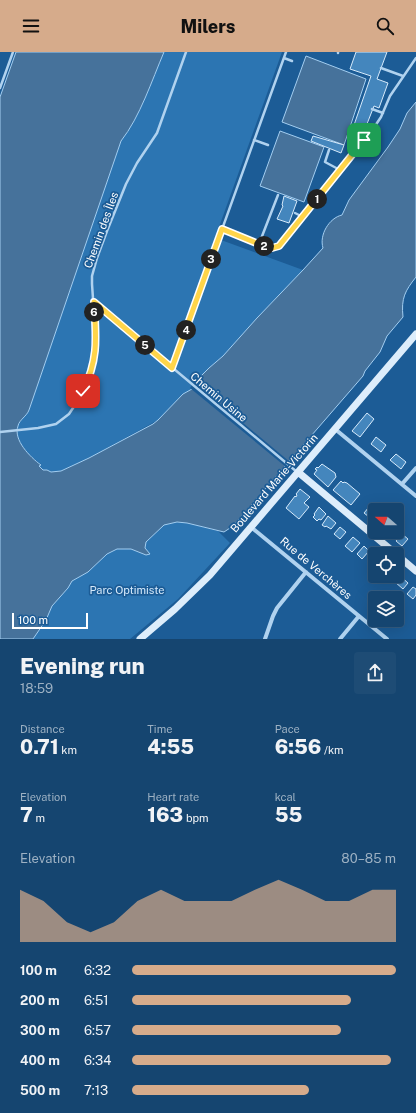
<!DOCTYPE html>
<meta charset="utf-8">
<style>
:root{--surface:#154570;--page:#1e4c75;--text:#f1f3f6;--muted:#9db1c3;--line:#345d83;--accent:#d6ab8b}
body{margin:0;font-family:"Public Sans",sans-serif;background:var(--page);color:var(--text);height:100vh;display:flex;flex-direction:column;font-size:15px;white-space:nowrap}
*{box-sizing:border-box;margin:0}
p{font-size:13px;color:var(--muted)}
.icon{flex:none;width:22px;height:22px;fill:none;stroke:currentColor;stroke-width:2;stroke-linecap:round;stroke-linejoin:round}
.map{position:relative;height:587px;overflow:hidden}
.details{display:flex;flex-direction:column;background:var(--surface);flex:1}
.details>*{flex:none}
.needle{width:26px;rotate:290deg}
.controls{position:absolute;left:368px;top:451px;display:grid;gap:8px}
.controls a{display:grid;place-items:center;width:36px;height:36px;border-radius:4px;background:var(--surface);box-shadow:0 4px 16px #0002,0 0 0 1px var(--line);font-size:20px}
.scale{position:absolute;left:12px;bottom:10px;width:76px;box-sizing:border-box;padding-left:4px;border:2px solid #fff;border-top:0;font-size:11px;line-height:14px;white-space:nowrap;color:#fff;-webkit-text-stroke:3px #1c5c96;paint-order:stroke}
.pin{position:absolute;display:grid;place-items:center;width:34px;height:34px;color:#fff;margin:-17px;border-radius:8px;box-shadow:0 2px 6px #0006}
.km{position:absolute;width:20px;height:20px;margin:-10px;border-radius:50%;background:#222;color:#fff;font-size:11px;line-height:20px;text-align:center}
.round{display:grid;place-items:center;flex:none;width:42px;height:42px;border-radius:4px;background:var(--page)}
.head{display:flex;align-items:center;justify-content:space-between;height:68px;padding:0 20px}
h1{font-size:22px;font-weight:800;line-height:30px}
.metrics{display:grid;grid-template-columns:repeat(3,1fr);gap:6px;height:68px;padding:4px 20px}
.metrics div{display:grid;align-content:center}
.metrics b{font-size:20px;font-weight:800}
.metrics small{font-size:11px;font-weight:400}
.metrics p{font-size:11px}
.chart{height:112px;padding:8px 20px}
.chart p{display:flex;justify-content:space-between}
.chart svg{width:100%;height:72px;margin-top:4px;fill:var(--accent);opacity:.7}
ul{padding:0 20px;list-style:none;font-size:13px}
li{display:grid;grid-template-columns:64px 48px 1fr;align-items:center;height:30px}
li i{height:10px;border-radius:5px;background:var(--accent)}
header{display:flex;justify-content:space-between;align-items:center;height:52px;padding:0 20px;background:var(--accent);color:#111;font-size:18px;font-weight:800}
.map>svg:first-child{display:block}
</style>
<header><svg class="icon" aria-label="menu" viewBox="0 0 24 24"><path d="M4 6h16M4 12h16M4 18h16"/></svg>Milers<svg class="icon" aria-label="search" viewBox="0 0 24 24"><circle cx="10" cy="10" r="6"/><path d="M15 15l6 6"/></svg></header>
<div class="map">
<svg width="416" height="587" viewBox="0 0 416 587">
<rect width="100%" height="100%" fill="#1c5c96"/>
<path fill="#2c75b2" d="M164,0h118l-108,300 6,2 41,-114 82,30 -46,48 -34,38 -14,12 -9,9 -8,12 -9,5 -25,26 -69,38 -28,13 -10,1 -4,-2h-4l-4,-4 2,-2c-11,-7 -28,-24 -23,-38 1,-4 9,-12 11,-16l92,-269c19,-24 31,-61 43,-89z
M177,470l10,1 31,8 12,12 -52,56 -48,40h-97l13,-19 6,-14 16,-18 4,-7 16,-9 19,-18 10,-5h14l15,6 3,-1 -4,-6 1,-6 18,-17z"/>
<path fill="#46729b" stroke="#a3cef1" d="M16,0h148c-12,28 -24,65 -43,89l-92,269c-2,6 -10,10 -11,16 -5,14 12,31 23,39l-2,1 4,4h4l4,2 10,-1 28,-13 64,-34 5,-4 25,-26 9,-5 8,-12 9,-9 14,-12 34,-38 46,-48 20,-22c-4,-13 6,-30 19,-33l7,-15 39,-53 12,-18 7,-16 9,-11v175c-11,14 -15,21 -13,40l-16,19 -7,16 -15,19 -2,5 -123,142 -7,8 -9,6 -37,-9 -10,-1 -13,3 -18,17 -1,6 5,6 -4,1 -15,-6h-14l-10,5 -19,18 -16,9 -4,7 -16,18 -6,14 -13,19h-33v-542z
M306,4l60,23 -22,66 -62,-23z
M280,79l44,16 -20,55 -44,-16z"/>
<path fill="#1c5c96" d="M194,330l96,80 -4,5 -96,-79z"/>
<path fill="#4486bd" stroke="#d6eafb" d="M356,0h31l-10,27 11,4 -9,25 -5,-2 -9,23 -11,-4 17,-49 -21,-7z
M313,84l31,9 -3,8 -30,-12z
M284,144l13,5 -8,22 -12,-4 6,-13 -1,-1z
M367,361l7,6 -14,18 -8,-6z
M376,385l10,8 -5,7 -10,-8z
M396,402l10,8 -5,7 -11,-9z
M322,412l13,9 1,4 -8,10 -14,-13 3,-4 -2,-1 2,-2 1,1z
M341,429l2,2 1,-1 3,1 13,11 -9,11 -18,-15z
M300,437l10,8 -6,6 5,4 -10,12 -13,-11 9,-12 1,1 1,-2 -1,-1z
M319,455l7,7 -5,6 -2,-1 -2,2 -4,-4 2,-2 -1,-1z
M369,455l5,4 -5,6 -5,-4z
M328,464l8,7 -5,6 -5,-3 -1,1 -3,-2z
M340,475l6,5 -6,7 -6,-5z
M402,482l6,5 -6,7 -6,-5z
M353,485l7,6 -8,9 -7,-6z
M364,494l5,5 -7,8 -5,-5z
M400,524l8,7 -5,6 -8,-7z
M413,535l3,2v6l-3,4 -6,-5z"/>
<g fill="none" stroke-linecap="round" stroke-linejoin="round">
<path stroke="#b0d2ef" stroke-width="2.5" d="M338,1v-1
M284,6l8,3
M381,16l22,8
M0,36l13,-36
M372,57l11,4
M254,88l14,5
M329,98l-4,12 15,8
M352,102l7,-27
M295,161l8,4
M222,177l44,18 6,1 7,-2 96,-120 6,-9 9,-21 26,-38
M259,192l19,-49
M94,250l203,170
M172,316l114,-316
M0,380l38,-4 18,-4 13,-10 10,-15 12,-28 3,-13 1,-30 -3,-44v-8l5,-18 10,-27 19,-47 11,-21 20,-30 29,-81"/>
<path stroke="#b0d2ef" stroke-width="4" d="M335,377l81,67
M402,432l14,-16
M251,475l136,112
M265,587l8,-23 4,-8 29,-36
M340,587l19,-23"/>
<path stroke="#ddedfb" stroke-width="7" d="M298,420l98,82
M397,503l19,16
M140,587l35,-30 35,-34 206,-241"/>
</g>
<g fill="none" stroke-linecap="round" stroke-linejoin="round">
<g stroke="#fff" stroke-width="8">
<path id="route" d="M83,339c16,-33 13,-54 11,-89l78,66 50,-139 44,18 6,1 7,-2 85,-106"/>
</g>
<use href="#route" stroke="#ffd54a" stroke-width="5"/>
</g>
<g text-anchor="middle" stroke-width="3.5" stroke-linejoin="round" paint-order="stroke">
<g font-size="11" fill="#fff" stroke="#1c5c96">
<text transform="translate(101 178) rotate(-70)" y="4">Chemin des Îles</text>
<text transform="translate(219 345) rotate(40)" y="4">Chemin Usine</text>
<text transform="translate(274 431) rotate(-49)" y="4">Boulevard Marie-Victorin</text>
<text transform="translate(316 516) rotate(40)" y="4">Rue de Verchères</text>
</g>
<g font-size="11" fill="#d6eafb" stroke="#1c5c96">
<text x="127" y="542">Parc Optimiste</text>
</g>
</g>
</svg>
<div class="controls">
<a><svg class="needle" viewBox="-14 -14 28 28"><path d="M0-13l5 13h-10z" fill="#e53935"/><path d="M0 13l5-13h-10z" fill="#9db1c3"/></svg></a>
<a><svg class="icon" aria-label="locate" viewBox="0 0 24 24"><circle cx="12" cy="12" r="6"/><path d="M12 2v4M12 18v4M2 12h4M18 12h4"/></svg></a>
<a><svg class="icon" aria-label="layers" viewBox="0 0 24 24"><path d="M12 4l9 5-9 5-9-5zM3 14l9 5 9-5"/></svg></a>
</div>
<div class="scale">100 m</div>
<div class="pin" style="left:364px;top:88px;background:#1e9e55"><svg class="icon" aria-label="arrive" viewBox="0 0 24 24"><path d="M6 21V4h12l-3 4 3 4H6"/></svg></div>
<div class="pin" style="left:83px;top:339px;background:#d93025"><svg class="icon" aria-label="check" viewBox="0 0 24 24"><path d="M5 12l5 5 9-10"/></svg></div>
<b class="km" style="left:317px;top:147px">1</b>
<b class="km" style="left:264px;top:194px">2</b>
<b class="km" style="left:211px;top:207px">3</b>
<b class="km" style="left:186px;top:278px">4</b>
<b class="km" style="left:145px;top:293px">5</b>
<b class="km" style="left:94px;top:260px">6</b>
</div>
<section class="details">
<div class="head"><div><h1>Evening run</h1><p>18:59</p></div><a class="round"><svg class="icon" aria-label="share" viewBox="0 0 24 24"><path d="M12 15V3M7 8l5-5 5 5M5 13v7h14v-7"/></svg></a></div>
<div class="metrics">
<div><p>Distance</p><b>0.71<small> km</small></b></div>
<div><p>Time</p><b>4:55</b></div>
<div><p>Pace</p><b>6:56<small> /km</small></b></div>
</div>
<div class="metrics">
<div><p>Elevation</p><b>7<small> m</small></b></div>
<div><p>Heart rate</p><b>163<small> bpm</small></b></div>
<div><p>kcal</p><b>55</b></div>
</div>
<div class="chart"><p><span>Elevation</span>80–85 m</p>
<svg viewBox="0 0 160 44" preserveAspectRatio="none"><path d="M0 44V12L10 19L20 32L30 38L40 32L50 19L60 12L70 19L80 19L90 19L100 12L110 6L120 12L130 19L140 19L150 12L160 12V44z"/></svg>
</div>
<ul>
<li><b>100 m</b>6:32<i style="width:100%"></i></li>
<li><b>200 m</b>6:51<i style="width:83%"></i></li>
<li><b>300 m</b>6:57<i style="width:79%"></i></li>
<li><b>400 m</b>6:34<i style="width:98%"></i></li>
<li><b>500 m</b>7:13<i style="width:67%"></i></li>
</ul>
</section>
